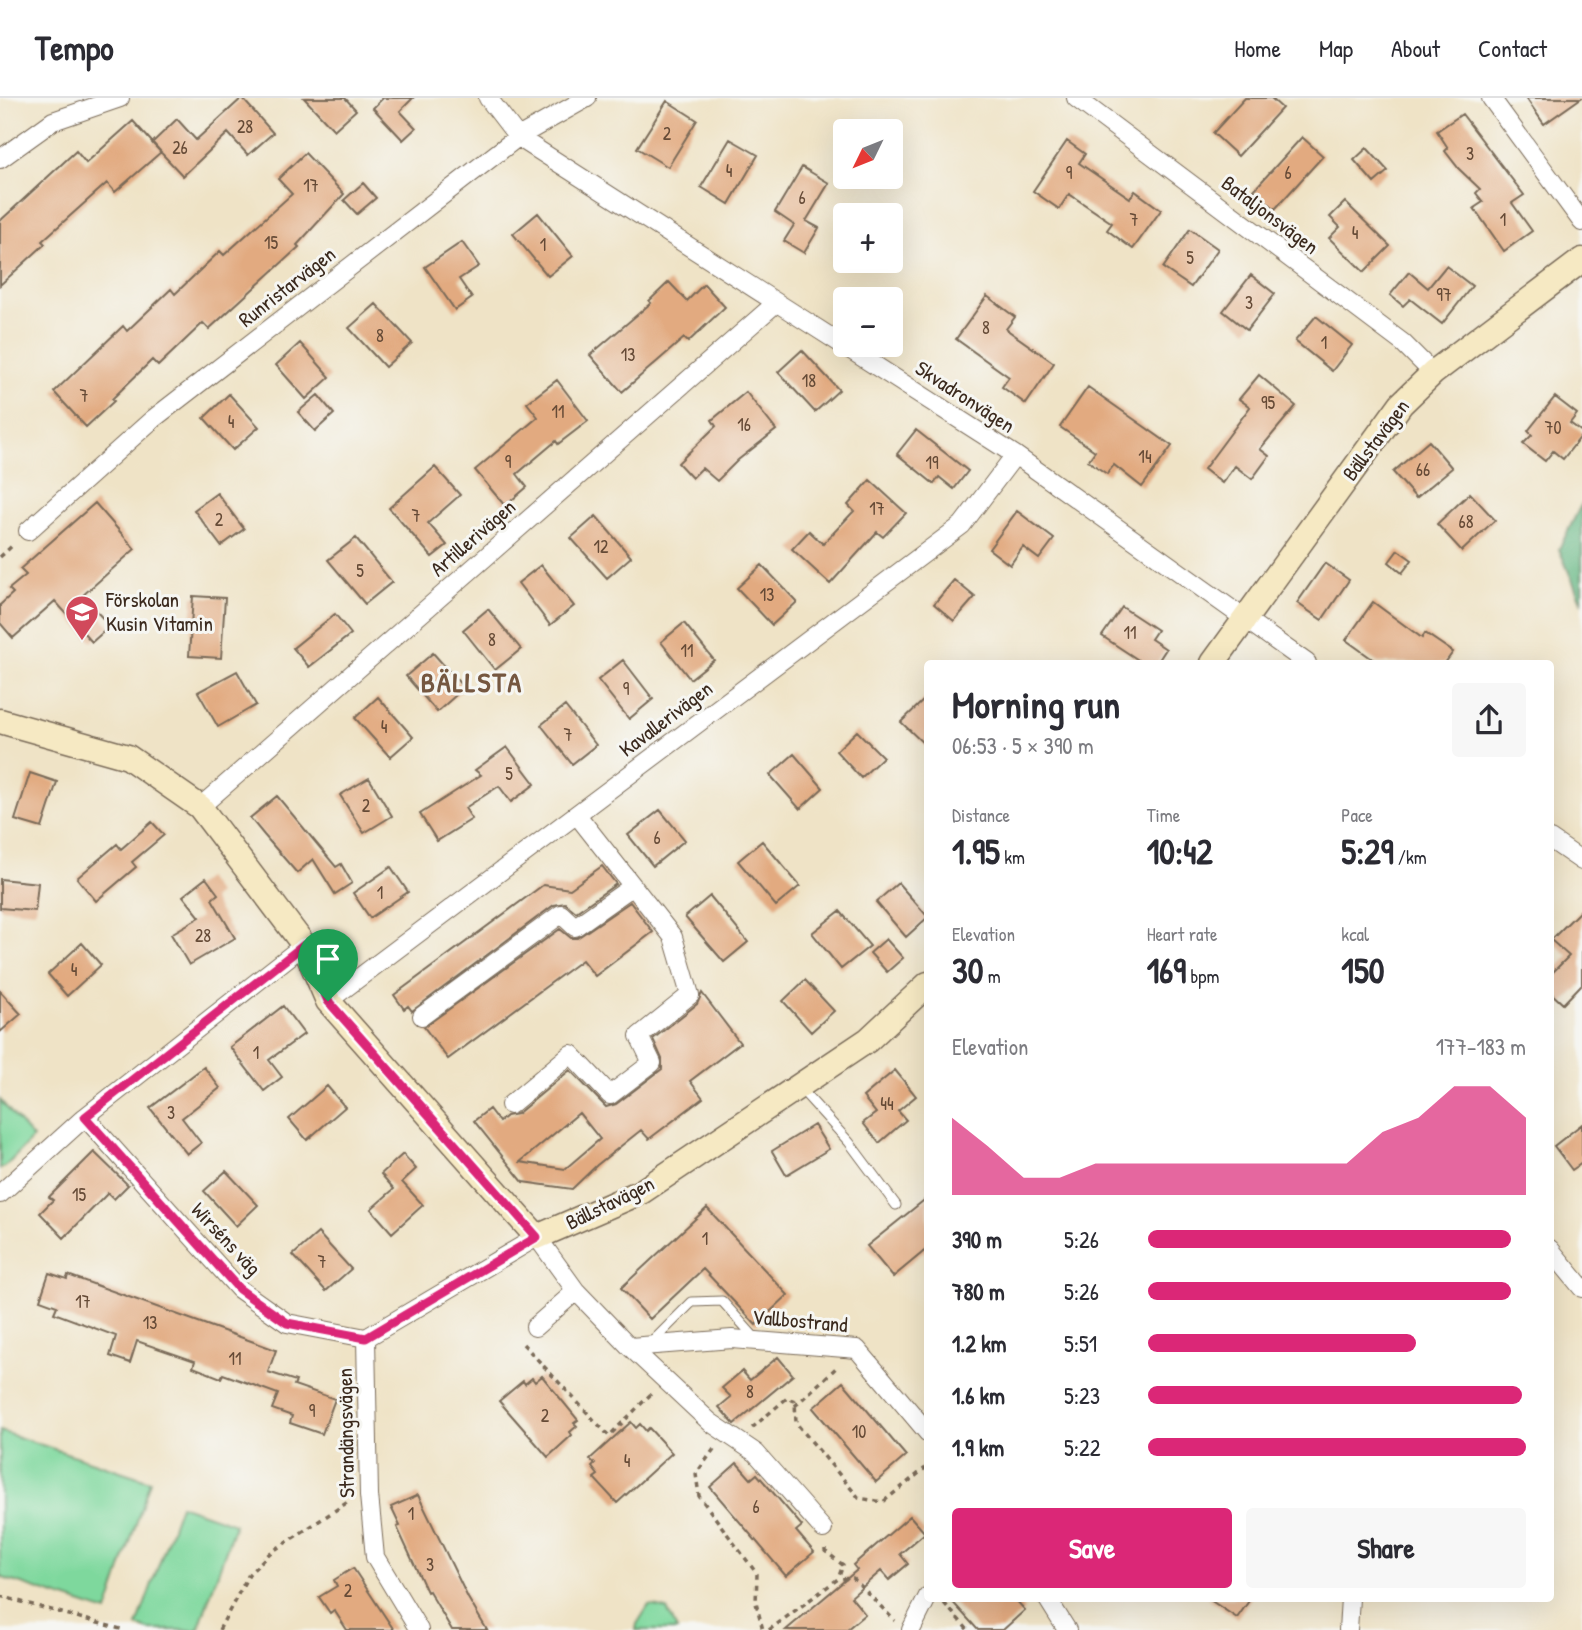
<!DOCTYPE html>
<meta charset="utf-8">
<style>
:root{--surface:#fff;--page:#f7f7f7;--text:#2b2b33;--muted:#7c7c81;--line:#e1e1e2;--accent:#db2777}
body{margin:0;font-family:"Patrick Hand",sans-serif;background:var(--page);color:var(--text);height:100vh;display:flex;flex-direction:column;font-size:26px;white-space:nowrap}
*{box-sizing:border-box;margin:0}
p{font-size:23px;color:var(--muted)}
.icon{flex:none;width:38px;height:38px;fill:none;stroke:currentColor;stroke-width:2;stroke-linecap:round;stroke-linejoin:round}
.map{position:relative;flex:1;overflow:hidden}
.drawer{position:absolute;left:924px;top:562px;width:630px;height:942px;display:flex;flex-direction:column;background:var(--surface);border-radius:7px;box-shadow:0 7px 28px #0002}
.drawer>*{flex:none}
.needle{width:46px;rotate:227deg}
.controls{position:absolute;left:833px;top:21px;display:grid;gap:14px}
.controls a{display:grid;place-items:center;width:70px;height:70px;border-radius:7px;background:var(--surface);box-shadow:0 7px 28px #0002;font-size:35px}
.pin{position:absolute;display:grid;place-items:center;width:60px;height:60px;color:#fff;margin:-72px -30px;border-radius:50% 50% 50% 0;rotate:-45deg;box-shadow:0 0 7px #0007}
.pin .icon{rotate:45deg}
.round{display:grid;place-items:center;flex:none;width:74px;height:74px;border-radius:7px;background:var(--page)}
.summary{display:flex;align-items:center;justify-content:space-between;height:119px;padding:0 28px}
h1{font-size:38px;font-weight:700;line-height:52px}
.figures{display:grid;grid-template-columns:repeat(3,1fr);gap:10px;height:119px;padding:7px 28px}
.figures div{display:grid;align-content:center}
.figures b{font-size:35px;font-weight:700}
.figures small{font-size:19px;font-weight:400}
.figures p{font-size:19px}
.chart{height:196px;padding:14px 28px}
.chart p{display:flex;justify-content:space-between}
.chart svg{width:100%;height:126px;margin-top:7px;fill:var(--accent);opacity:.7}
.action{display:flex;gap:14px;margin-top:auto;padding:14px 28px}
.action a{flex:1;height:80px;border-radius:7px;background:var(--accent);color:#fff;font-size:28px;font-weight:700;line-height:80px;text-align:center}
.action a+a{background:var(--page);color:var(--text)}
ul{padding:0 28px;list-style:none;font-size:23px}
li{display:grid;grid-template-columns:112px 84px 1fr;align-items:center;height:52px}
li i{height:18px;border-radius:9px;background:var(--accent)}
header{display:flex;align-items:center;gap:42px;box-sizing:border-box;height:98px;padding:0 35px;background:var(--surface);border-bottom:2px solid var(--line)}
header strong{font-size:33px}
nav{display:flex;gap:38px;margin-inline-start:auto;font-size:24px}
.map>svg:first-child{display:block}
</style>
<header>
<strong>Tempo</strong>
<nav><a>Home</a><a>Map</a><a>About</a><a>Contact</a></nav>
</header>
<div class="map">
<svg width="1582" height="1532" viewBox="0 0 1582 1532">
<rect width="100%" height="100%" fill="#f6f6f2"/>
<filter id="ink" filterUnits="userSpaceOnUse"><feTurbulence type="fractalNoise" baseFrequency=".0143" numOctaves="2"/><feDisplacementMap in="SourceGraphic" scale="14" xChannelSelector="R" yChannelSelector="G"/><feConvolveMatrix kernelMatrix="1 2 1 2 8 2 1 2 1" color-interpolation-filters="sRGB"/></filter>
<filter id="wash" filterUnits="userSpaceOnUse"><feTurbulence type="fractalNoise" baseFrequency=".00686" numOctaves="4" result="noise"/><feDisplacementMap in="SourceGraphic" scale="28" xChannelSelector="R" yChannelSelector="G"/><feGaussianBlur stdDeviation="1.57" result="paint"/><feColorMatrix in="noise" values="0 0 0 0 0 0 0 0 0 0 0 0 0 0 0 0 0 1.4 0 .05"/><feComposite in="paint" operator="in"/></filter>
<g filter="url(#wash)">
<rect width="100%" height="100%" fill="#efe3c6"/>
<path fill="#7ed89d" stroke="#5c815e" stroke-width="2" d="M0,1002l33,38 -28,29 -5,2z
M0,1333l150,50 -43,131 -107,-35z
M180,1407l55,19 -37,106h-49l-12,-4z
M649,1507l18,4 10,21h-41l1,-6z"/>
<path fill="#66b884" stroke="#507151" stroke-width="2" d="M1582,405v100l-23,-54z"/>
<g id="blocks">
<path fill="#e2aa80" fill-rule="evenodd" d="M242,0l31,35 -25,22 -20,-22 -45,43 -31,-33 25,-24 19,21z
M304,0h41l11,12 -22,20z
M383,0h30l-13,13 16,17 -13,12 -30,-32z
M1245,0h26l11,10 -44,48 -25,-23z
M1526,0h55l-37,26z
M667,3l30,19 -29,47 -31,-19z
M1462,16l62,81 -12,8 20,28 -28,20 -30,-43 9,-6 -7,-9 4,-4 -21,-20 -14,-18 3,-3 -11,-17z
M133,23l28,31 -46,40 -8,-9 -65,58 3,3 -45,41v-64l76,-70 10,12z
M1302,39l21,19 -48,53 -21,-19z
M730,41l28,16 -29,49 -28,-17z
M1067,43l18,13 -6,9 51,35 5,-7 26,19 -28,39 -26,-19 5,-7 -43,-29 -10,15 -26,-18z
M1367,50l21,23 -14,12 -20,-23z
M305,55l39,41 -47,51 2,2 -90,82 -6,-6 -45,43 -6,-6 -40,39 2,2 -28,26 -32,-35 69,-66 4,5 44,-42 4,5 45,-43 4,4 68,-61 -14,-15z
M802,69l27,16 -23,38 13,7 -15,25 -20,-12 10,-16 -19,-13z
M363,85l13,15 -19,16 -13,-14z
M1345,104l45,44 -26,26 -35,-34 11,-11 -10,-10z
M538,115l35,43 -25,20 -35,-42z
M1190,131l28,20 -27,38 -28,-19z
M462,144l17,24 -20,13 13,19 -17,12 -30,-43z
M1446,168l26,20 -30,38 -32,-25 -7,7 -13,-11 19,-23 19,16z
M1251,177l24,19 -28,36 -24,-19z
M669,184l18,19 17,-17 21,23 -37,35 -4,-4 -62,54 -32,-37 61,-52 -2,-2z
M987,198l28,21 -9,12 48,34 -28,41 -24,-17 7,-10 -53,-38z
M376,206l36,39 -27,24 -36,-39z
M1316,218l36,29 -20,26 -37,-30z
M300,245l30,34 -24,22 -30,-34z
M802,252l37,40 -24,22 -37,-40z
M1259,277l37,31 -36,43 9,7 -17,23 -17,-13 -13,17 -18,-14 46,-62 -11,-8z
M557,282l31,41 -30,23 -2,-3 -39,33 10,13 -22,19 -30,-36 63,-53 -11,-14z
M1088,289l84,59 -30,41 -28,-22 -7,9 -19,-13 7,-10 -35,-24z
M746,294l30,38 -38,30 -21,21 -15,-13 -10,10 -14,-15 38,-37 -4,-6z
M229,296l30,33 -26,23 -29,-32z
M318,297l16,19 -19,17 -17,-19z
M1555,299l22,17 -7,9 12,9v3l-19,24 -10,-8 -8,10 -22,-17 9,-9 -4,-4z
M916,332l52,41 -14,18 -15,-12 -5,7 -37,-30z
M1429,343l23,27 -36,30 -23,-26z
M435,369l25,28 -32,28 19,22 -15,12 -43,-49z
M870,382l36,33 -23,24 -6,-5 -47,52 -38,-35 17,-18 14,13 31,-33 -6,-6z
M217,395l27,36 -23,17 -27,-36z
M1470,395l25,27 -33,31 -25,-27z
M95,405l40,46 -53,47 28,30 -18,16 -37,-41 -42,37 -13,-15v-18l13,-12 -4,-4 17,-14 -6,-6z
M1017,413l37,28 -15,20 -16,-12 -13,18 -21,-16z
M596,418l35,41 -24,21 -36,-40z
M356,440l36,44 -27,22 -37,-44z
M1398,452l14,10 -10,13 -13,-11z
M1325,465l24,17 -27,40 -25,-17z
M541,467l33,41 -24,19 -32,-42z
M762,467l35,37 -25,23 -35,-37z
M954,482l21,17 -21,24 -20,-17z
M193,498l32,2 -4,60 -32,-2z
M1373,504l49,36 3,-5 28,19 -8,11h-67l-32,-23z
M1122,509l35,23 -6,9 15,10 -9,14h-14l-41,-27z
M488,511l33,40 -26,21 -32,-40z
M335,516l16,20 -42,33 -16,-19z
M684,525l30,37 -24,19 -29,-37z
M433,555l31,35 -27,24 -31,-36z
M623,562l30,39 -24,20 -31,-39z
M237,573l19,34 -38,22 -20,-35z
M928,598v52l-27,-26z
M378,599l35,40 -23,20 -35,-39z
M565,608l31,39 -24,19 -31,-39z
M857,633l26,26 -22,21 -25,-27z
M507,649l28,37 -24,18 -12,-16 -34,22 7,11 -35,22 -17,-27 61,-39 -6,-5z
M794,656l29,34 -23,21 -30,-34z
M30,675l27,9 -15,46 -27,-8z
M369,680l23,38 -28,17 -24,-38z
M277,698l59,71 5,-3 11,19 -17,11 -22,-35 -16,14 -33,-38 -14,-17z
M660,712l25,30 -32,26 -25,-31z
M152,724l12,13 -32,27 4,5 -40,34 -19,-23 40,-34 4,5z
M762,743l38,45 -24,20 -38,-45z
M602,768l14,18 -40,28 -11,-9 -11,2 -142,106 -4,-5 -4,3 -10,-14 149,-110 27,4z
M391,769l17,25 -38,26 -17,-25z
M206,780l12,16 -6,5 23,39 -46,27 -18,-31 29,-17 -17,-21z
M0,781l38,4 -3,28 -35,-3z
M898,785l30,34 -22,20 -30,-35z
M710,798l38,46 -24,20 -39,-45z
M630,804l23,30 -58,44 -13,-16 -134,99 -24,-32 136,-98 11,9h6z
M1582,811v75l-19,20 -13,-12v-17l19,-19 -18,-16z
M840,813l30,35 -29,23 -29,-36z
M886,841l17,19 -16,14 -17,-19z
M82,845l19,22 -34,31 -19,-22z
M805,882l29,31 -23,21 -28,-31z
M0,893l21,23 -21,18z
M702,895l38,50 -50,38 13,17 -54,41 -8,-9 -44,35 -25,24 -49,-7 -49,-61 15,-12 10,13 7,-6 11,-2 53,-44 36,37 10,-3 46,-35v-10l-9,-20 44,-35zM579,1015l21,26 -35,30 -45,-7z
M283,908l21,28 -35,26 13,17 -18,14 -34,-44z
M204,969l16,21 -38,30 19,25 -14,11 -37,-46z
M895,972l21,26 -18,15 8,9 -27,23 -16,-20 13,-10 -13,-16z
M327,988l18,21 -38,33 -18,-21z
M1582,1026v39l-10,7 -18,-24z
M814,1027l15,24 -43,26 -14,-24z
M94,1054l34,33 -14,14 -6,-6 -44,45 -24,-25 13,-13 -4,-3z
M403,1056l13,15 -14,13 21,23 -31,28 -21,-24 23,-20 -13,-15z
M226,1073l32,34 -22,21 -32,-35z
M928,1099v51l-35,29 -26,-31z
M707,1110l81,87 -32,30 -53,-56 -53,50 -29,-31z
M318,1135l33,36 -25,22 -33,-36z
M49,1175l18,6 1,-4 208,75 -8,22 28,9 -2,4 41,14 -13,35 -32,-11 2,-7 -20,-7 6,-15 -55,-20 -2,4 -28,-11 2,-6 -58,-20 -7,22 -20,-7 6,-20 -62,-23 3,-7 -17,-6z
M778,1259l15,18 -59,49 -15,-17 12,-10 -9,-9 20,-17 8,9z
M542,1278l36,44 -4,3 3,3 -7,6 2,3 -24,22 -49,-56 24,-20 2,3 7,-6 3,4z
M843,1284l63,74 -30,26 -63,-74z
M631,1324l5,6 4,-4 6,7 3,-3 23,25 -55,50 -23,-25 4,-3 -6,-8 3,-3 -5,-5z
M737,1365l14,16 6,-5 45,52 -6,5 18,21 -28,24 -76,-89z
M418,1397l50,103 19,32h-35l-23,-39 -2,1 -30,-65 3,-1 -9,-19z
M910,1418l15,17 -25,21 8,10 -19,16 -8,-9 -30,26 14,17 -19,16h-60l71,-60 -4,-5z
M353,1470l41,62h-47l-13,-20 -4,3 -11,-16 18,-11 -3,-6z
M949,1500h65l11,12 -22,20h-25z
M1207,1500h44l-14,20z"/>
</g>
</g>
<g filter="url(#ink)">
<use href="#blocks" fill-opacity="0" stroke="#7a6b59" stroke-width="2"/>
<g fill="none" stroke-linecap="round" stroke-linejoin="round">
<g stroke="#7a6b59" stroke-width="11">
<path id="lane" d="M800,990l49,54 47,63
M650,1246l42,-42 30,-1 34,38"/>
</g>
<g stroke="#7a6b59" stroke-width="20">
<path id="street" d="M488,0l30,39 497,318 292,208
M1076,0l327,245 30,30
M1491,0l91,124
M0,61l53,-38 67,-23
M28,433l125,-112 365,-282 69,-39
M200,709l576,-504
M1550,741l32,22
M304,847l-219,172 154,172 48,34 79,15
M328,903l634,-476 53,-70
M422,918l139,-102 14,13 58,-41
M510,1007l61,-51 39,41 42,-32 -13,-27 51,-41 -17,-58 -96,-122
M0,1096l85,-77
M1550,1151l32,39
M535,1229l41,-36
M630,1249l80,75 46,31 67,76
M1047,1500l20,32
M419,1532l-44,-73 -6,-62 -3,-157 171,-101 39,54 54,56 102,-8 125,10 71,84
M911,1532l17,-34
M1348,1532l2,-32"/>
</g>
<g stroke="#7a6b59" stroke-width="27">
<path id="secondary" d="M1213,565l188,-259 32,-31 149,-113
M0,623l128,36 72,50 104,138 24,56 209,236 104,-45 227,-152 60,-56"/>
</g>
<path stroke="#7a6b59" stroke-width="3.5" stroke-dasharray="5 5" stroke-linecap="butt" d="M0,459l14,-13
M523,1246l86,92 44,-44
M795,1308l42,-39
M752,1330l35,-30 8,3 1,22 63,75 24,4 45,-36
M714,1351l-18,25 3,22 58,78 -1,29 7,27
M825,1451v2l18,14 -5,14
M0,1498l124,34
M944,1505l24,27
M219,1532l30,-56 21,-21 81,-53
M769,1532l69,-51 15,-1 42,43"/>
<use href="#lane" stroke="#fff" stroke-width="9"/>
<use href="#street" stroke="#fff" stroke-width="18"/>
<use href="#secondary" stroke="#f6e9c3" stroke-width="24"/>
</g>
</g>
<g fill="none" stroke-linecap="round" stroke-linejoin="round" filter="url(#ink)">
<g stroke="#fff" stroke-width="14">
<path id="route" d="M304,847l24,56 209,236 -171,101 -79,-15 -48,-34 -154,-172z"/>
</g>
<use href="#route" stroke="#db2777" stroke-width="9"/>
</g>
<defs>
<g id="school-pin" transform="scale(1.75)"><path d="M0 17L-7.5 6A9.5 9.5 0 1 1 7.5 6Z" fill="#d1495b" stroke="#f6f6f2"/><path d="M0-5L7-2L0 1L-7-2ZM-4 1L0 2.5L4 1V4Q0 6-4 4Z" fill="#fff"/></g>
</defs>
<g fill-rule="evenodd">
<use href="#school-pin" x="82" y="514"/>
</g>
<g text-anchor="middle" stroke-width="6" stroke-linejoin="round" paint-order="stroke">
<g font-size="18" fill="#654a36">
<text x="245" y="35">28</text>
<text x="667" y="42">2</text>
<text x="180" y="56">26</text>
<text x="1470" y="62">3</text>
<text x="729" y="79">4</text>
<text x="1069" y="81">9</text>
<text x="1288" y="81">6</text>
<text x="311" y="94">17</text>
<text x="802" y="106">6</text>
<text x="1134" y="128">7</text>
<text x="1503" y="128">1</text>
<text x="1355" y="141">4</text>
<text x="271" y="151">15</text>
<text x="543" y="153">1</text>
<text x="1190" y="166">5</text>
<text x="1444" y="203">97</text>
<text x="1249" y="211">3</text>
<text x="986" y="236">8</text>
<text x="380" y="244">8</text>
<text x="1324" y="251">1</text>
<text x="628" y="263">13</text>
<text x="809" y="289">18</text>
<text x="84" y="304">7</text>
<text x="1268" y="311">95</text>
<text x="558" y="320">11</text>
<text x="231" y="330">4</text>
<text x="744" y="333">16</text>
<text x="1553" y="336">70</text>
<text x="1145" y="365">14</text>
<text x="508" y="370">9</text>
<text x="932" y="371">19</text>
<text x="1423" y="378">66</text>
<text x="877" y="417">17</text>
<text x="416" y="424">7</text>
<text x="219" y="428">2</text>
<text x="1466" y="430">68</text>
<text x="601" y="455">12</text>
<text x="360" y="479">5</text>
<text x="767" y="503">13</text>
<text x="1130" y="541">11</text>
<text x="492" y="548">8</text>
<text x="687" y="559">11</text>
<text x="626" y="597">9</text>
<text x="384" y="635">4</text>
<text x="568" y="643">7</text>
<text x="509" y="682">5</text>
<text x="366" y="714">2</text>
<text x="657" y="746">6</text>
<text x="380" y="801">1</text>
<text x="203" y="844">28</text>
<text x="74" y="878">4</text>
<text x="256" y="961">1</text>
<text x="887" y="1012">44</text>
<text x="171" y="1021">3</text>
<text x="79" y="1103">15</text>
<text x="705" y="1147">1</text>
<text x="322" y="1170">7</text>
<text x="83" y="1210">17</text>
<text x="150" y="1231">13</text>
<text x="235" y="1267">11</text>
<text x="750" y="1300">8</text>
<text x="312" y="1319">9</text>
<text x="545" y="1324">2</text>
<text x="859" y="1340">10</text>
<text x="627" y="1369">4</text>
<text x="756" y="1415">6</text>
<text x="411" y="1422">1</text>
<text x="430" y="1473">3</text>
<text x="348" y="1499">2</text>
</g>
<g font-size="21" fill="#3b2a1e" stroke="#f6f6f2">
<text transform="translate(1270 117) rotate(37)" y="7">Bataljonsvägen</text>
<text transform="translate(287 189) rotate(-38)" y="7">Runristarvägen</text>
<text transform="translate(965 299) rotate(33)" y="7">Skvadronvägen</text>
<text transform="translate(1376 342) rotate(-53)" y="7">Bällstavägen</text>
<text transform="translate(473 440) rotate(-41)" y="7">Artillerivägen</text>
<text transform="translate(666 621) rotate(-37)" y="7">Kavallerivägen</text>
<text transform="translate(610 1105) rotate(-26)" y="7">Bällstavägen</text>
<text transform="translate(226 1141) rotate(47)" y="7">Wirséns väg</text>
<text transform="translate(800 1223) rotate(5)" y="7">Vallbostrand</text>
<text transform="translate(346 1335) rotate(-91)" y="7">Strandängsvägen</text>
</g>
<g font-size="21" fill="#3b2a1e" stroke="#f6f6f2" text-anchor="start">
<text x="106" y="509">Förskolan<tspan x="106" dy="24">Kusin Vitamin</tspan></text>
</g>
<g font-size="28" font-weight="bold" letter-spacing="2" fill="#755740" stroke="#f6f6f2">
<text x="472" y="594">BÄLLSTA</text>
</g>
</g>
</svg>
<div class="controls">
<a><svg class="needle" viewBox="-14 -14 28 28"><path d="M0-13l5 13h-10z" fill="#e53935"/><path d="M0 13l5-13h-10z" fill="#7c7c81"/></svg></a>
<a>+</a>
<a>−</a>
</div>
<div class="pin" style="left:328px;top:903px;background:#1e9e55"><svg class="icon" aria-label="arrive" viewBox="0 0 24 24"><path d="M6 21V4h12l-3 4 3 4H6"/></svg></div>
<section class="drawer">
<div class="summary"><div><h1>Morning run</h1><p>06:53 · 5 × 390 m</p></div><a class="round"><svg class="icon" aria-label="share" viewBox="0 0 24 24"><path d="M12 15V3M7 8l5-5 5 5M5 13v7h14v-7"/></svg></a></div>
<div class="figures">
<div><p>Distance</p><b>1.95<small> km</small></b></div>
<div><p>Time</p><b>10:42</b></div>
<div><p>Pace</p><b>5:29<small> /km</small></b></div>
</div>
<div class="figures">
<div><p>Elevation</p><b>30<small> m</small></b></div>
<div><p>Heart rate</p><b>169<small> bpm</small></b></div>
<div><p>kcal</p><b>150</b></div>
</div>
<div class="chart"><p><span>Elevation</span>177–183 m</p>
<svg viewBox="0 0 160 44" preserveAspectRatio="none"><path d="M0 44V17L10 27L20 38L30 38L40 33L50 33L60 33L70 33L80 33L90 33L100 33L110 33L120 22L130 17L140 6L150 6L160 17V44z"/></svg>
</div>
<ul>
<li><b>390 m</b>5:26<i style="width:96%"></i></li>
<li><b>780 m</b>5:26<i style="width:96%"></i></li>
<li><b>1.2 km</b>5:51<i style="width:71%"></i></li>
<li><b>1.6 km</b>5:23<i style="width:99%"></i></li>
<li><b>1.9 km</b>5:22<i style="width:100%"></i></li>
</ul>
<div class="action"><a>Save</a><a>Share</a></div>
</section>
</div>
